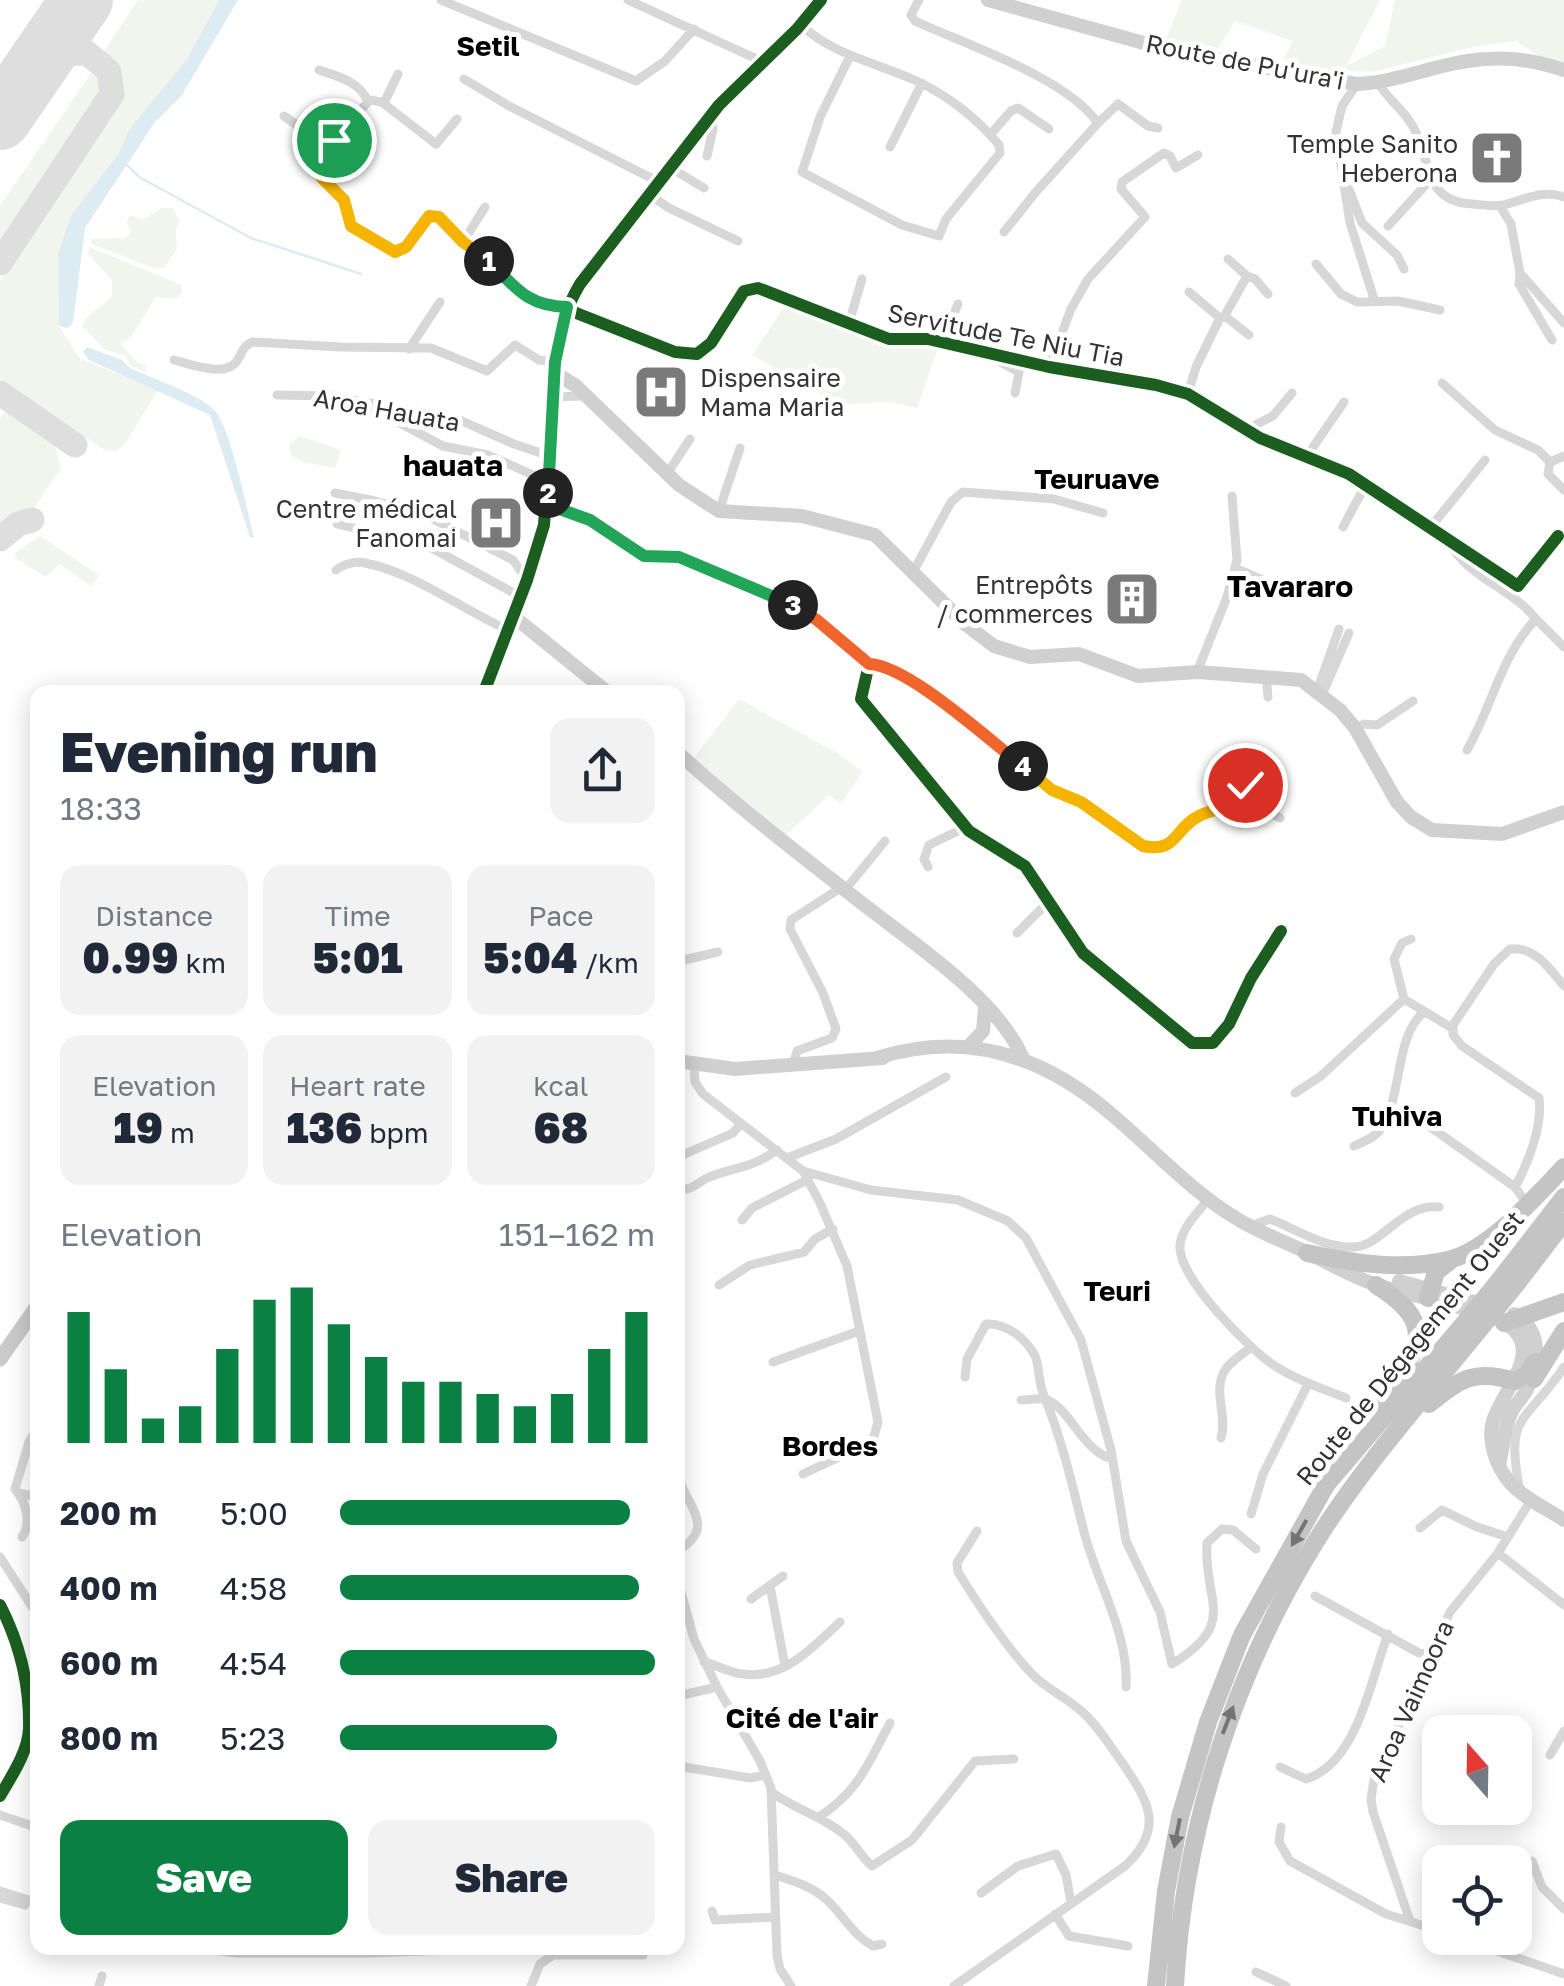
<!DOCTYPE html>
<meta charset="utf-8">
<style>
:root{--surface:#fff;--page:#f2f2f3;--text:#1f2937;--muted:#747a83;--accent:#0b8043}
body{margin:0;font-family:"Golos Text",sans-serif;background:var(--page);color:var(--text);height:100vh;display:flex;flex-direction:column;font-size:38px;white-space:nowrap}
*{box-sizing:border-box;margin:0}
p{font-size:32px;color:var(--muted)}
.icon{flex:none;width:55px;height:55px;fill:none;stroke:currentColor;stroke-width:2;stroke-linecap:round;stroke-linejoin:round}
.map{position:relative;flex:1;overflow:hidden}
.panel{position:absolute;left:30px;top:685px;width:655px;height:1270px;display:flex;flex-direction:column;background:var(--surface);border-radius:20px;box-shadow:0 5px 25px #0003}
.panel>*{flex:none}
.needle{width:65px;rotate:340deg}
.buttons{position:absolute;left:1422px;top:1715px;display:grid;gap:20px}
.buttons a{display:grid;place-items:center;width:110px;height:110px;border-radius:20px;background:var(--surface);box-shadow:0 5px 25px #0003;font-size:50px}
.pin{position:absolute;display:grid;place-items:center;width:85px;height:85px;color:#fff;margin:-42px;border:5px solid #fff;border-radius:50%;box-shadow:0 2px 10px #0007}
.km{position:absolute;width:50px;height:50px;margin:-25px;border-radius:50%;background:#222;color:#fff;font-size:28px;line-height:50px;text-align:center}
.round{display:grid;place-items:center;flex:none;width:105px;height:105px;border-radius:20px;background:var(--page)}
.headline{display:flex;align-items:center;justify-content:space-between;height:170px;padding:0 30px}
h1{font-size:55px;font-weight:800;line-height:75px}
.metrics{display:grid;grid-template-columns:repeat(3,1fr);gap:15px;height:170px;padding:10px 30px}
.metrics div{display:grid;align-content:center;border-radius:20px;background:var(--page);text-align:center}
.metrics b{font-size:42px;font-weight:800}
.metrics small{font-size:28px;font-weight:400}
.metrics p{font-size:28px}
.chart{height:280px;padding:20px 30px}
.chart p{display:flex;justify-content:space-between}
.chart svg{width:100%;height:180px;margin-top:10px;stroke:var(--accent);stroke-width:6}
.primary-button{display:flex;gap:20px;margin-top:auto;padding:20px 30px}
.primary-button a{flex:1;height:115px;border-radius:20px;background:var(--accent);color:#fff;font-size:40px;font-weight:800;line-height:115px;text-align:center}
.primary-button a+a{background:var(--page);color:var(--text)}
ul{padding:0 30px;list-style:none;font-size:32px}
li{display:grid;grid-template-columns:160px 120px 1fr;align-items:center;height:75px}
li i{height:25px;border-radius:12px;background:var(--accent)}
.map>svg:first-child{display:block}
</style>
<div class="map">
<svg width="1564" height="1986" viewBox="0 0 1564 1986">
<rect width="100%" height="100%" fill="#fff"/>
<path fill="#f1f5ed" d="M138,0h81l-32,59 -57,71 -11,23 -47,61 -13,112 20,32 79,32 -34,55 -7,6h-11l-106,-73v-97l112,-164c10,-28 10,-41 -9,-64z
M1182,0h198l-34,66 39,-20 10,-46h169v65l-25,-9 -23,-15 -39,5 -105,26 -29,-2 -10,11 -55,-11 15,-29 -58,-20 -22,36 -51,-9z
M91,73l9,9 1,13 -101,149v-38z
M161,208h11l8,13 -4,8 1,20 -13,19 -8,1 -64,-25 -2,-5 35,-1 6,-6 -4,-10 2,-7 14,5z
M90,247l91,38 1,8 -7,6 -19,-2 -26,41 -10,6 18,19 9,3 -2,6 -14,-6 -6,-10 -21,-7 -22,-24c6,-12 20,-18 30,-29v-16l-25,-27z
M787,303l106,42h46l-22,63 -28,-6 -67,3 -2,-12 -68,-38z
M8,409l46,34 7,25 -29,43 -32,17v-110z
M300,436l41,14 -6,18 -31,-6 -13,-7 -2,-10z
M40,536l59,39 -8,11 -31,-22 -14,13 -31,-19 1,-6z
M739,699l98,54 26,19 -22,31 -12,-8 -43,40 -93,-76z"/>
<path fill="#ddebf3" d="M219,0h19l-56,95 -27,27 -70,106 -12,95 -6,5 -8,-2 -1,-72 14,-40 47,-61 10,-23 58,-71z
M87,347l35,13 8,8c23,11 67,25 84,42 17,17 33,101 40,128l-4,-1 -40,-122 -121,-55 -6,-8z"/>
<g fill="none" stroke-linecap="round" stroke-linejoin="round">
<path stroke="#ddebf3" stroke-width="2.5" d="M127,165l12,12 112,61 110,36"/>
<path stroke="#dedede" stroke-width="25" d="M34,70l25,-16 24,-1
M0,263l112,-169 -3,-22c-28,-29 -37,-15 -33,-64
M0,393l75,52
M0,539l18,-15 14,-4"/>
<path stroke="#dedede" stroke-width="62" d="M0,119l82,-119"/>
<path stroke="#d7d7d7" stroke-width="9" d="M441,0l195,81 29,-20 29,-32
M628,0l135,62
M919,0l-8,15 4,6c52,24 150,56 183,102l-63,70 -31,39
M800,24c31,30 74,38 112,55 33,14 65,39 87,66l1,8 -54,66 -7,17 -37,-11 -100,-53 18,-55 30,-61
M319,70c18,6 42,12 49,32l-34,38 -3,9
M464,79l45,27 150,76
M1378,83c9,15 25,26 34,42 20,32 9,77 61,79 10,1 21,3 31,1 19,-5 40,-16 60,-8
M1357,84l-15,22 -6,26 14,91 25,79
M368,102l4,-2 11,3 53,41 21,-25
M380,102l5,-1 13,-27
M284,116l47,33 2,5 -11,21v6l22,19 4,23c15,12 34,29 53,28l28,-35 10,1 87,80 26,10h15
M1098,123l20,-19 30,22 10,2
M990,135l21,-24 7,-3 31,21
M890,147l32,-64
M707,156l6,-27 -3,-12
M671,168l33,20
M1348,187l14,36 35,32 7,14
M650,195l19,13 69,33
M1500,206l11,18 9,49 44,50
M1388,226l43,-47
M463,242l22,-35
M1228,259l19,17
M1316,264l25,30 16,8 41,-1 42,9
M1520,273l-1,11 33,56
M1189,292l31,26 6,-1 23,18
M566,309l109,43 22,2 14,-11 33,-52 14,-3 131,51h39l121,28 107,18 32,9 72,44 89,36 169,112 40,-50
M1224,317l23,-41 8,3 13,15
M849,323l13,-44
M942,341l16,-37
M409,349l31,-47
M996,355l6,8 17,9 -4,21
M174,360c16,4 52,18 63,1 6,-9 5,-14 15,-19l88,5 91,1 56,23 28,-26 24,15 16,2
M1049,367l22,-58 17,-30 57,-62 -24,-28 1,-7 42,-29 6,3 6,12 22,-13
M1442,383l53,47 43,20 12,12 -2,12 16,16
M1188,394l8,-27 24,-49
M277,395l53,1 125,22 59,26 36,12
M552,397l32,-1
M323,403h20l38,10 62,33 45,9 61,27
M1250,432l7,-8 16,-8 19,-23
M1307,456l37,-54
M1550,462l14,-6
M667,474l23,-35
M335,493l40,8 52,15 86,44 14,20
M546,504c43,10 58,33 94,50 12,5 25,-1 37,2 60,17 152,62 192,108l-8,35 108,132 56,35 58,87 109,90h21l16,-19 22,-46 30,-47
M719,511l21,-63
M337,524l91,22 93,51
M1343,527l23,-43
M1430,528l55,-68
M1449,542c18,35 64,47 87,77
M1235,568l39,17
M336,570c8,-6 19,-9 29,-7 48,9 98,47 143,67
M913,572l38,-70 12,-10 91,7 49,14
M869,664c41,0 141,94 176,121 11,9 23,10 35,17 22,12 40,34 63,44 24,11 35,-14 50,-26 24,-20 62,-16 87,-2
M1197,672l30,-75 10,-37 -5,-64
M1266,676l2,21
M1317,691l22,-62
M1322,695l27,-62
M1355,728l9,-4 13,1 36,-24
M1467,750c25,-43 34,-95 69,-131l28,28
M1232,805l1,-8 12,-12
M928,867l-4,-8 5,-14 37,-18
M845,890l40,-49
M1017,933l32,-32
M1411,939l-9,4 -8,16 10,40 48,29
M678,955l6,5 34,-8
M694,1064l1,18 8,12 100,77 17,32 27,63 31,156 -4,14 -7,8 -64,30
M793,1066l4,-15 35,-13 4,-9 -13,-36 -33,-64 1,-9 51,-33
M1295,1093l26,-17 83,-77
M1429,1126l86,61 12,17
M1354,1146c9,-4 20,-8 26,-16 23,-31 14,-94 44,-118
M678,1157l55,-24 8,-10
M787,1158l49,-19 110,-62
M803,1171l68,19 87,10 50,21 18,17 55,102 30,110 15,91 34,71 12,52c68,-42 31,-61 35,-121l15,-14 11,1 23,19
M1515,1187c13,-23 28,-62 24,-89l-77,-52 -9,-11v-10l41,-61 16,-15c25,-3 40,20 54,37
M678,1189c14,2 17,-5 29,-11 25,-11 44,-9 70,-28
M1208,1199c-10,14 -26,28 -28,46 -3,32 69,104 95,121 22,14 46,22 71,32
M742,1220l10,-12 55,-28
M1251,1226l19,-7c26,10 55,30 84,28 28,-1 48,-44 85,-40
M719,1285l31,-20 54,-13 11,-13 18,-10
M773,1362l86,-31
M965,1377l2,-18 19,-35c20,-1 40,14 49,32 5,11 3,25 8,37 19,47 29,90 41,139 13,50 45,102 42,155
M1021,1400c7,0 18,-2 24,-1 24,7 37,52 67,60
M1221,1438c7,-22 -9,-47 4,-68 6,-9 18,-16 26,-23
M678,1476c8,29 40,52 0,74
M1520,1491c-16,-78 5,-66 44,-124
M19,1493l19,4
M1251,1514l12,-40 45,-90
M1420,1528l22,-18 35,17 31,10
M22,1537c10,-14 4,-35 -7,-48l14,-47 9,-15
M1498,1553l66,52
M0,1557l38,59
M678,1581l16,58 23,48 43,74 11,27 6,167 3,14 11,17
M770,1586l15,80
M1315,1596l104,57 11,1
M751,1599l32,-23
M704,1662c13,3 26,11 39,12 41,6 70,-27 97,-52
M678,1696l39,-9
M1550,1755l14,-24
M678,1766l72,12 16,-3
M1280,1767l26,12c52,-16 65,-101 82,-145
M771,1792c24,17 53,25 75,44 10,9 16,22 26,30l40,-26 63,-79 39,-2
M0,1815l38,13
M819,1817c41,-27 49,-54 71,-94
M1281,1827l-2,15 11,19 96,53 54,17
M1532,1861l10,26 22,22
M775,1875c18,6 37,11 52,25 16,15 26,35 46,46l9,-2
M0,1891l38,12
M981,1893l37,-27 38,-12 10,21 5,28
M0,1898l25,7
M712,1911l3,9 60,-3
M1055,1914l14,22 59,10
M1410,1921l-37,-109 -2,-13 3,-19 76,-168 48,-59 33,-53
M1459,1938l105,36
M216,1948l3,3 18,2h132l141,-5
M1256,1972l30,14
M99,1986l3,-10
M531,1986l9,-22 13,-9h90
M954,1986l171,-120c43,-40 21,-68 -6,-108 -12,-16 -23,-35 -39,-48 -16,-14 -35,-22 -49,-37 -27,-29 -52,-67 -73,-101l-1,-9 20,-32"/>
<path stroke="#d0d0d0" stroke-width="14" d="M988,0l185,51 184,33c44,-2 86,-23 130,-25 26,-2 53,3 77,11
M554,372l22,14 103,99 40,26 83,5 73,19 90,89 29,22 36,11 49,-3 59,22 60,-4 103,8 39,30 15,18 42,74 14,15 21,13 70,4 62,-22
M513,616l94,76
M678,753c59,53 122,102 185,151 51,40 133,93 160,154
M968,1047l15,-16 2,-23
M877,1058c88,-28 165,-3 233,55 43,36 80,78 129,107 22,13 46,22 69,33 23,11 44,24 69,32 34,11 69,16 102,29
M678,1061l57,8 148,-11
M1399,1281l90,25
M1500,1321c51,24 2,69 -7,100 -5,16 1,38 10,52 14,23 40,33 61,47
M1499,1466c4,-18 5,-39 13,-55 4,-7 10,-13 14,-20 14,-25 17,-62 -12,-77"/>
<path stroke="#cacaca" stroke-width="15" d="M484,692l43,-112 17,-55 11,-163c4,-29 10,-53 25,-78l139,-179 78,-76 24,-29
M0,1359l38,-54
M0,1605c20,39 30,81 29,124 -1,23 -18,48 -29,67"/>
<path stroke="#c4c4c4" stroke-width="18" d="M1307,1253c45,10 95,18 141,7 41,-9 87,-63 116,-93
M1498,1282l66,-85
M1518,1282l46,-60
M1376,1285c68,42 37,66 7,122
M1428,1298l8,-26 14,-11
M1504,1323l60,-21
M1534,1379l30,-48
M1429,1404c33,-26 45,-35 86,-23l12,-7 8,-12
M1156,1986l10,-95 14,-74 28,-95 34,-87 84,-150 141,-165
M1175,1986c9,-157 58,-311 141,-445 48,-77 111,-146 167,-216"/>
<path stroke="#c4c4c4" stroke-width="18" d="M1467,1320l31,-38
M1483,1325l35,-43"/>
<g stroke="#fff" stroke-width="19">
<path id="cycleway" d="M566,309l109,43 22,2 14,-11 33,-52 14,-3 131,51h39l121,28 107,18 32,9 72,44 89,36 169,112 40,-50
M546,504c43,10 58,33 94,50 12,5 25,-1 37,2 60,17 152,62 192,108l-8,35 108,132 56,35 58,87 109,90h21l16,-19 22,-46 30,-47
M484,692l43,-112 17,-55 11,-163c4,-29 10,-53 25,-78l139,-179 78,-76 24,-29
M0,1605c20,39 30,81 29,124 -1,23 -18,48 -29,67"/>
</g>
<use href="#cycleway" stroke="#1b5e20" stroke-width="12"/>
</g>
<defs><path id="oneway-solid" d="M-6-.8H1V-3.2L6.5 0L1 3.2V.8H-6Z" transform="scale(2.5)"/></defs>
<g fill="#747474">
<use href="#oneway-solid" transform="translate(1299 1533) rotate(120)"/>
<use href="#oneway-solid" transform="translate(1228 1720) rotate(-69)"/>
<use href="#oneway-solid" transform="translate(1177 1833) rotate(101)"/>
</g>
<g fill="none" stroke-linecap="round" stroke-linejoin="round">
<g stroke="#fff" stroke-width="20">
<path id="split-1" d="M334,140l-4,9 4,5 -12,24 22,22 7,26 44,26 11,-5 23,-31 10,1 24,25 26,19"/>
</g>
<g stroke="#fff" stroke-width="20">
<path id="split-2" d="M489,261c27,27 38,45 78,46l-12,55 -7,131"/>
</g>
<g stroke="#fff" stroke-width="20">
<path id="split-3" d="M548,493l-2,11 44,16 54,36 35,1 114,48"/>
</g>
<g stroke="#fff" stroke-width="20">
<path id="split-4" d="M793,605l24,15 52,44c39,1 121,77 154,102"/>
</g>
<g stroke="#fff" stroke-width="20">
<path id="split-5" d="M1023,766l29,24 29,12 62,44c35,7 31,-18 56,-30 10,-5 22,-7 33,-11l2,-8 11,-12"/>
</g>
<use href="#split-1" stroke="#f5b400" stroke-width="12"/>
<use href="#split-2" stroke="#22a559" stroke-width="12"/>
<use href="#split-3" stroke="#22a559" stroke-width="12"/>
<use href="#split-4" stroke="#f0652b" stroke-width="12"/>
<use href="#split-5" stroke="#f5b400" stroke-width="12"/>
</g>
<defs>
<g id="church-square" transform="scale(2.875)"><rect x="-9" y="-9" width="18" height="18" rx="4" fill="#7a7a7a" stroke="#fff"/><path d="M-1.2-6h2.4v3.5h3.3v2.4h-3.3V6h-2.4V-.1h-3.3v-2.4h3.3Z" fill="#fff"/></g>
<g id="hospital-square" transform="scale(2.875)"><rect x="-9" y="-9" width="18" height="18" rx="4" fill="#7a7a7a" stroke="#fff"/><path d="M-5-5h3v3.5h4V-5h3V5h-3V1.5h-4V5h-3Z" fill="#fff"/></g>
<g id="building-square" transform="scale(2.875)"><rect x="-9" y="-9" width="18" height="18" rx="4" fill="#7a7a7a" stroke="#fff"/><path d="M-4-6H4V6H1V3H-1V6H-4ZM-2.5-4.3h1.7v1.8h-1.7ZM.8-4.3h1.7v1.8H.8ZM-2.5-1h1.7V.8h-1.7ZM.8-1h1.7V.8H.8Z" fill="#fff"/></g>
</defs>
<g fill-rule="evenodd">
<use href="#church-square" x="1497" y="158"/>
<use href="#hospital-square" x="661" y="392"/>
<use href="#hospital-square" x="496" y="523"/>
<use href="#building-square" x="1132" y="599"/>
</g>
<g text-anchor="middle" stroke-width="10" stroke-linejoin="round" paint-order="stroke">
<g font-size="25" fill="#333" stroke="#fff">
<text transform="translate(1245 62) rotate(11)" y="9">Route de Pu'ura'i</text>
<text transform="translate(1006 335) rotate(11)" y="9">Servitude Te Niu Tia</text>
<text transform="translate(387 410) rotate(10)" y="9">Aroa Hauata</text>
<text transform="translate(1410 1348) rotate(-51)" y="9">Route de Dégagement Ouest</text>
<text transform="translate(1411 1701) rotate(-66)" y="9">Aroa Vaimoora</text>
</g>
<g font-size="25" fill="#333" stroke="#fff" text-anchor="end">
<text x="1458" y="153">Temple Sanito<tspan x="1458" dy="29">Heberona</tspan></text>
<text x="700" y="387" text-anchor="start">Dispensaire<tspan x="700" dy="29">Mama Maria</tspan></text>
<text x="457" y="518">Centre médical<tspan x="457" dy="29">Fanomai</tspan></text>
<text x="1093" y="594">Entrepôts<tspan x="1093" dy="29">/ commerces</tspan></text>
</g>
<g font-size="28" font-weight="bold" fill="#000" stroke="#fff">
<text x="488" y="56">Setil</text>
<text x="1097" y="489">Teuruave</text>
<text x="1397" y="1126">Tuhiva</text>
<text x="1117" y="1301">Teuri</text>
<text x="830" y="1456">Bordes</text>
<text x="802" y="1728">Cité de l'air</text>
</g>
<g font-size="30" font-weight="bold" fill="#000" stroke="#fff">
<text x="453" y="476">hauata</text>
<text x="1290" y="597">Tavararo</text>
</g>
</g>
</svg>
<div class="buttons">
<a><svg class="needle" viewBox="-14 -14 28 28"><path d="M0-13l5 13h-10z" fill="#e53935"/><path d="M0 13l5-13h-10z" fill="#747a83"/></svg></a>
<a><svg class="icon" aria-label="locate" viewBox="0 0 24 24"><circle cx="12" cy="12" r="6"/><path d="M12 2v4M12 18v4M2 12h4M18 12h4"/></svg></a>
</div>
<div class="pin" style="left:334px;top:140px;background:#1e9e55"><svg class="icon" aria-label="arrive" viewBox="0 0 24 24"><path d="M6 21V4h12l-3 4 3 4H6"/></svg></div>
<div class="pin" style="left:1245px;top:785px;background:#d93025"><svg class="icon" aria-label="check" viewBox="0 0 24 24"><path d="M5 12l5 5 9-10"/></svg></div>
<b class="km" style="left:489px;top:261px">1</b>
<b class="km" style="left:548px;top:493px">2</b>
<b class="km" style="left:793px;top:605px">3</b>
<b class="km" style="left:1023px;top:766px">4</b>
<section class="panel">
<div class="headline"><div><h1>Evening run</h1><p>18:33</p></div><a class="round"><svg class="icon" aria-label="share" viewBox="0 0 24 24"><path d="M12 15V3M7 8l5-5 5 5M5 13v7h14v-7"/></svg></a></div>
<div class="metrics">
<div><p>Distance</p><b>0.99<small> km</small></b></div>
<div><p>Time</p><b>5:01</b></div>
<div><p>Pace</p><b>5:04<small> /km</small></b></div>
</div>
<div class="metrics">
<div><p>Elevation</p><b>19<small> m</small></b></div>
<div><p>Heart rate</p><b>136<small> bpm</small></b></div>
<div><p>kcal</p><b>68</b></div>
</div>
<div class="chart"><p><span>Elevation</span>151–162 m</p>
<svg viewBox="0 0 160 44" preserveAspectRatio="none"><path d="M5 44V12M15 44V26M25 44V38M35 44V35M45 44V21M55 44V9M65 44V6M75 44V15M85 44V23M95 44V29M105 44V29M115 44V32M125 44V35M135 44V32M145 44V21M155 44V12"/></svg>
</div>
<ul>
<li><b>200 m</b>5:00<i style="width:92%"></i></li>
<li><b>400 m</b>4:58<i style="width:95%"></i></li>
<li><b>600 m</b>4:54<i style="width:100%"></i></li>
<li><b>800 m</b>5:23<i style="width:69%"></i></li>
</ul>
<div class="primary-button"><a>Save</a><a>Share</a></div>
</section>
</div>
